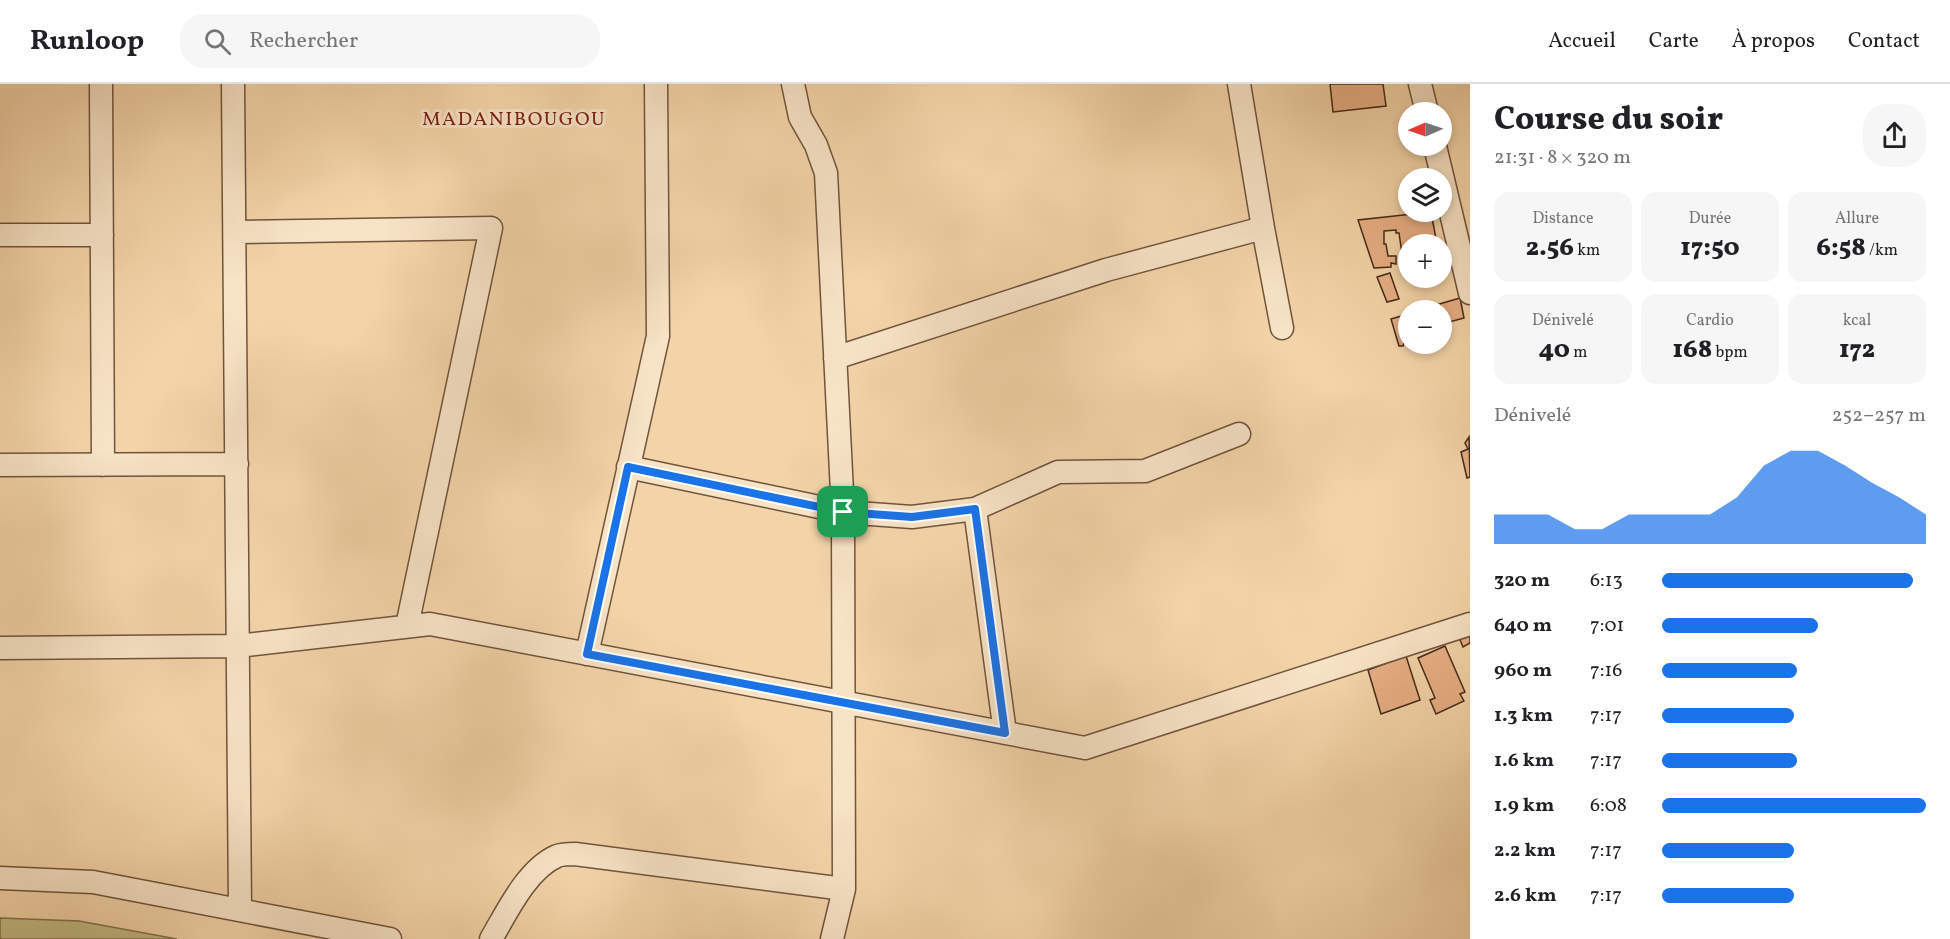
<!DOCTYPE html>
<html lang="fr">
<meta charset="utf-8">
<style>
:root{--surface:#fff;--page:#f6f6f6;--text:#202124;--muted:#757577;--line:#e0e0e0;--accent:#1a73e8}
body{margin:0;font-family:Vollkorn,serif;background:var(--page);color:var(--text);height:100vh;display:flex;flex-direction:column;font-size:22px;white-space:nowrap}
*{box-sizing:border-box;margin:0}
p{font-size:20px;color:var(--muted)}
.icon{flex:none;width:33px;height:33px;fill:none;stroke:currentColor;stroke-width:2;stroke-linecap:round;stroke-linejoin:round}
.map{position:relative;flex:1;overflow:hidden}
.sheet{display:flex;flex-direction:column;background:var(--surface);width:480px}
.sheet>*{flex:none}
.needle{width:39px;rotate:268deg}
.tools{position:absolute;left:1398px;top:18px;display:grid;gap:12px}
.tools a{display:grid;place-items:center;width:54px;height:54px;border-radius:50%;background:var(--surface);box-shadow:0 3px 9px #0003;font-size:30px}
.pin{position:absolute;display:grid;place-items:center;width:51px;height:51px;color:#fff;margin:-26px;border-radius:12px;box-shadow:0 3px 9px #0006}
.round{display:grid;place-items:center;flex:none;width:63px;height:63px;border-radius:24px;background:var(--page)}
.summary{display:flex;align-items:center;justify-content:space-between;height:102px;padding:0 24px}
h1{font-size:33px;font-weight:800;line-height:45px}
.stats{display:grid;grid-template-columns:repeat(3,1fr);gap:9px;height:102px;padding:6px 24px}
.stats div{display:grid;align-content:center;border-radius:15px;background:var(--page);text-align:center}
.stats b{font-size:26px;font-weight:800}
.stats small{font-size:16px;font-weight:400}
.stats p{font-size:16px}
.chart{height:168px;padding:12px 24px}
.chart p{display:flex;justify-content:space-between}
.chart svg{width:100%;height:108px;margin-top:6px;fill:var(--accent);opacity:.7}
ul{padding:0 24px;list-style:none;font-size:20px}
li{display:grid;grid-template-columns:96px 72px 1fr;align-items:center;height:45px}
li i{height:15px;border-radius:8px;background:var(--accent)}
header{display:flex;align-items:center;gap:36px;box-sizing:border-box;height:84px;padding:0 30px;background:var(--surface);border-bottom:2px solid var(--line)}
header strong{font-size:28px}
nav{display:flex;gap:33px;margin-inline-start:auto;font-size:21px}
.search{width:420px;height:54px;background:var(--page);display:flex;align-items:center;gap:15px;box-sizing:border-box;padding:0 21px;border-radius:24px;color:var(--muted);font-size:22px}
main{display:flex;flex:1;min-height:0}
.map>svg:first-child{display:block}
</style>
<header>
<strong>Runloop</strong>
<div class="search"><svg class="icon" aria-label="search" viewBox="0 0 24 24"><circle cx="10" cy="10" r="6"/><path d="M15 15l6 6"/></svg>Rechercher</div>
<nav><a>Accueil</a><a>Carte</a><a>À propos</a><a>Contact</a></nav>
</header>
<main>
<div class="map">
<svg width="1470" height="855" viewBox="0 0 1470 855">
<rect width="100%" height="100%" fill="#f3d4a8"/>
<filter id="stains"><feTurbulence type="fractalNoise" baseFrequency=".00333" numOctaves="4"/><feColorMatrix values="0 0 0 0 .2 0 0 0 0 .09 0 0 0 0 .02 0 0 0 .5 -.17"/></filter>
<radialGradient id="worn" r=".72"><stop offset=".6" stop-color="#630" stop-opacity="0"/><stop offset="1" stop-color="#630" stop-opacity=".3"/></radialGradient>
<path fill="#c2bb83" stroke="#83724e" stroke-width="1.5" d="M0,834l79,3 98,18h-177z"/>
<path fill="#e8b085" stroke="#442a19" stroke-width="1.5" d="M1330,0h53l3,22 -53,6z
M1431,128l6,32h-29v10h-6l-3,-21h-3v-3l-12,1v13h2l2,12h8v8l-5,-1v4l-17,1 -16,-48z
M1390,189l9,26 -12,3 -10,-25z
M1460,214l4,20 -22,6v-14h-23z
M1408,230v29h-4l-1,3h-4l-8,-27z
M1469,353l1,40 -3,1 -6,-26 7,-3 -3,-6z
M1470,550v9l-7,4 -5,-12z
M1445,562l20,46 -5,2 4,7 -28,13 -6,-14 5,-2 -17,-40z
M1406,572l14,44 -39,14 -13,-44z"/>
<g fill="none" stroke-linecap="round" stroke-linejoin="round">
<g stroke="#70543d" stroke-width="25">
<path id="street" d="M101,0l2,381
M233,0l7,826
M793,0l7,33 16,28 10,28 17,339 1,377 -12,50
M1420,0l7,28
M1435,62l35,147
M1263,144l19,100
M235,148l256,-4 -84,398
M0,151h102
M835,274l271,-88 157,-42 -24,-144
M0,381l237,-1
M628,383l215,45 69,5 63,-8 83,-37 87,-1 94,-37
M975,425l30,224
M0,564l238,-2 192,-22 655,124 385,-124
M587,570l71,-318 -2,-252
M0,794l93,4 297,57
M491,855c16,-27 36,-70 66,-83 5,-2 13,-2 18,-2l269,35"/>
</g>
<use href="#street" stroke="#f7e3c6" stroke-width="22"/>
</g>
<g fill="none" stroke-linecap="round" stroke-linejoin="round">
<g stroke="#fff" stroke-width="12">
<path id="route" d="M628,383l215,45 69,5 63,-8 30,224 -418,-79z"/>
</g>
<use href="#route" stroke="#1a73e8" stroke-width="8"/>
</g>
<g text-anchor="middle" stroke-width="6" stroke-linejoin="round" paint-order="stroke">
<g font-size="20" letter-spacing="1.5" fill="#7a1f14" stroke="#f7e3c6">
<text x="514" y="41">MADANIBOUGOU</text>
</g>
</g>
<rect width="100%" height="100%" filter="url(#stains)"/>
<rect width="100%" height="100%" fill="url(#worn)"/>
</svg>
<div class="tools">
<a><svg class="needle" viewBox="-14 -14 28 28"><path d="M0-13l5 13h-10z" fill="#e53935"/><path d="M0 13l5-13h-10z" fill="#757577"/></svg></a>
<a><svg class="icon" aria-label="layers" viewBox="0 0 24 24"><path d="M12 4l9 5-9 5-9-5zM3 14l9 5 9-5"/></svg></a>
<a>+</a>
<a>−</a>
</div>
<div class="pin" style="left:843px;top:428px;background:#1e9e55"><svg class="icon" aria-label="arrive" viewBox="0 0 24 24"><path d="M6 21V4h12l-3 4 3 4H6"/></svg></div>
</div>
<section class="sheet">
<div class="summary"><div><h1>Course du soir</h1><p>21:31 · 8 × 320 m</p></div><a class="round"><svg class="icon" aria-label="share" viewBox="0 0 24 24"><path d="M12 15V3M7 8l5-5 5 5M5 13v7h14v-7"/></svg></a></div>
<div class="stats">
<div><p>Distance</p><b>2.56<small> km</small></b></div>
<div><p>Durée</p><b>17:50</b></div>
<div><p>Allure</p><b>6:58<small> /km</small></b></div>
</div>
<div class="stats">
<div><p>Dénivelé</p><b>40<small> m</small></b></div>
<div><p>Cardio</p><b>168<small> bpm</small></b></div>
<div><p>kcal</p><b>172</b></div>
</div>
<div class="chart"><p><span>Dénivelé</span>252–257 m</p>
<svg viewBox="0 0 160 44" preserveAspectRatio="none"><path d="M0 44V32L10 32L20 32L30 38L40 38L50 32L60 32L70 32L80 32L90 25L100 12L110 6L120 6L130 12L140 19L150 25L160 32V44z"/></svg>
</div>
<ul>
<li><b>320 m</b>6:13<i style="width:95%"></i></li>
<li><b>640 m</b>7:01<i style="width:59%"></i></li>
<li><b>960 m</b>7:16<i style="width:51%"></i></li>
<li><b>1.3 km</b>7:17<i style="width:50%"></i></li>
<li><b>1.6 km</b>7:17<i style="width:51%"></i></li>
<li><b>1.9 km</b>6:08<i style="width:100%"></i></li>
<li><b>2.2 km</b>7:17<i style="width:50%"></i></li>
<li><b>2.6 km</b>7:17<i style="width:50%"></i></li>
</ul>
</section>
</main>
